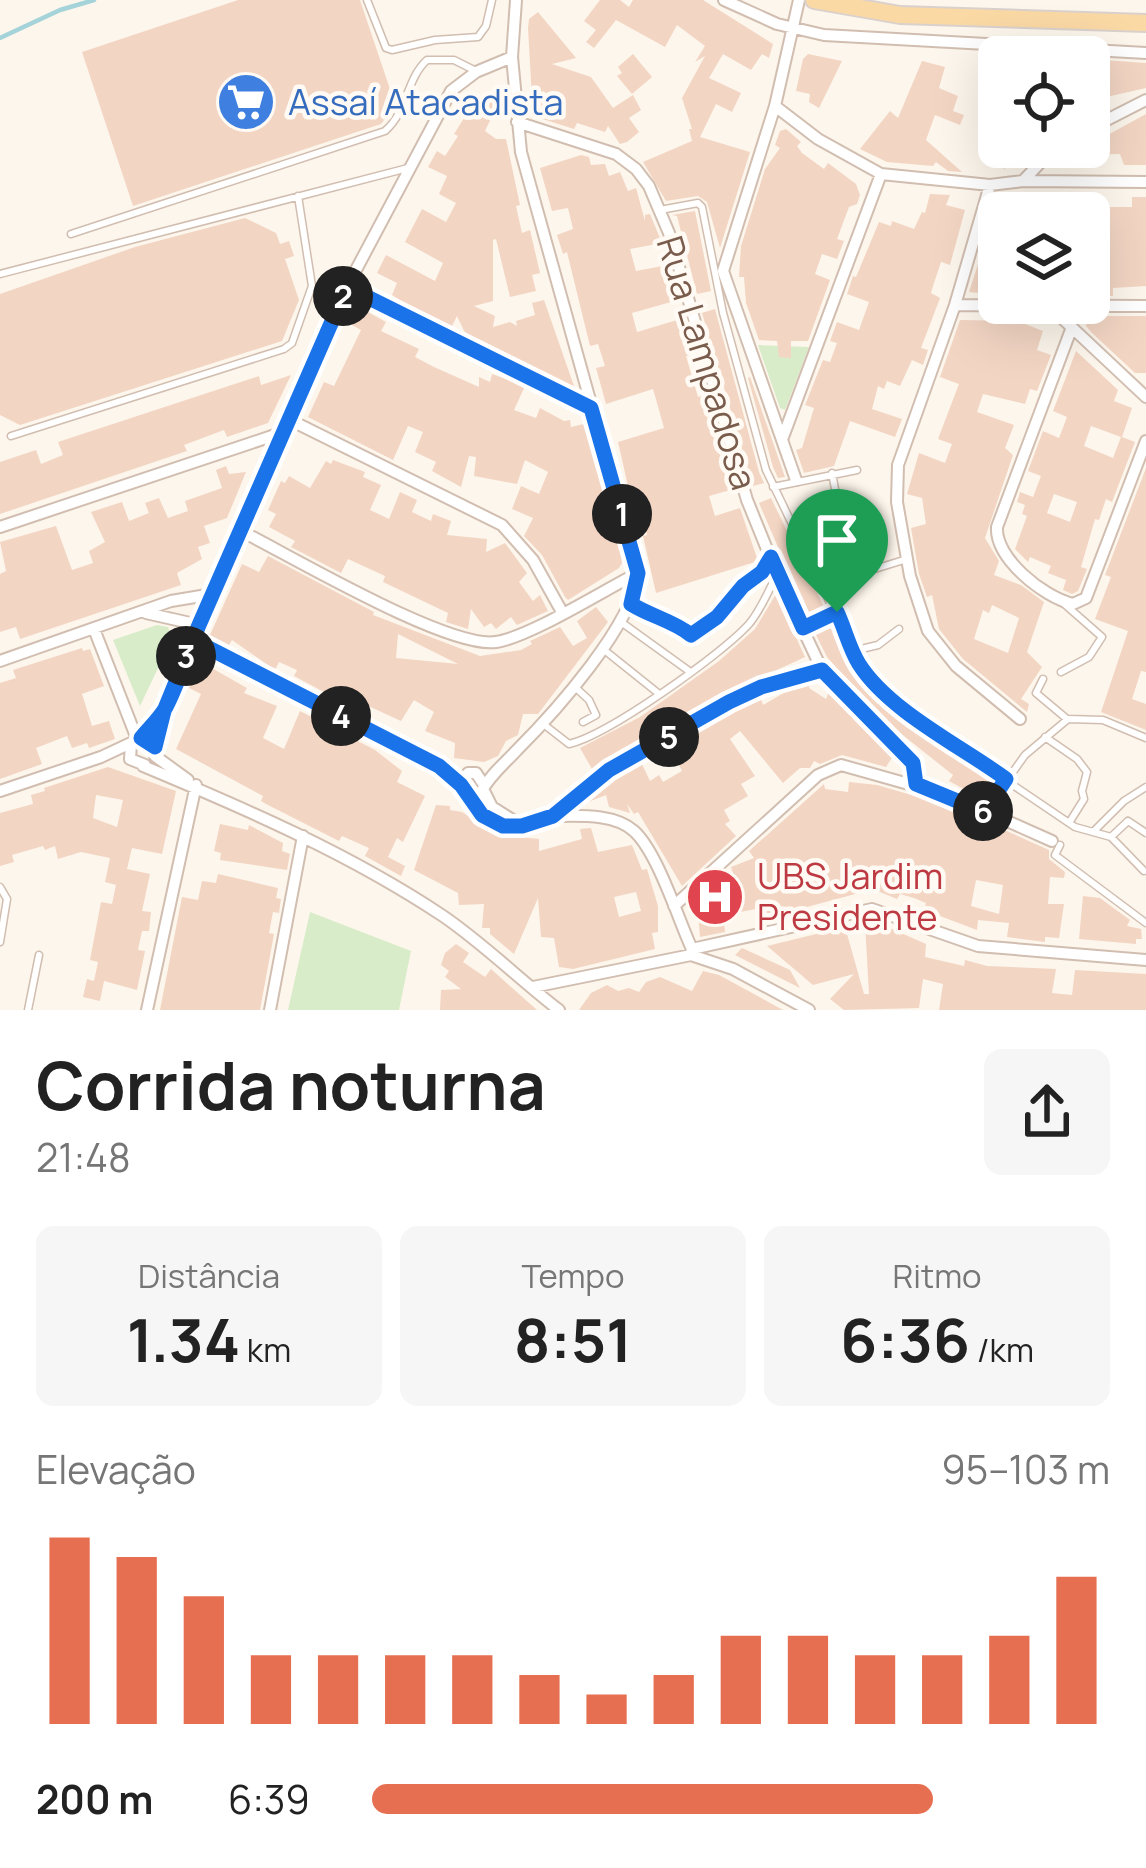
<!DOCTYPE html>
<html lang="pt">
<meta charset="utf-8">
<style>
:root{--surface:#fff;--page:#f6f6f6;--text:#222;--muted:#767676;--accent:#e76f51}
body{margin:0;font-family:Manrope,sans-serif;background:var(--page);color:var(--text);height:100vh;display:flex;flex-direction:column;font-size:45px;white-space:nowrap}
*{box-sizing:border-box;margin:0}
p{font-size:39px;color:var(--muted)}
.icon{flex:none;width:66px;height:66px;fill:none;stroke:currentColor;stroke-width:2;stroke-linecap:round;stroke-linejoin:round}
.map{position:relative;height:1010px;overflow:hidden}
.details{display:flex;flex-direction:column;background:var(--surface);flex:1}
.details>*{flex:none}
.buttons{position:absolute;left:978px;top:36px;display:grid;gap:24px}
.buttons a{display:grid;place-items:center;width:132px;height:132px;border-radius:18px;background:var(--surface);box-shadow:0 12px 48px #0002;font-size:60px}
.pin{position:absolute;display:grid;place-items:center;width:102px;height:102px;color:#fff;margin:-123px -51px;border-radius:50% 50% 50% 0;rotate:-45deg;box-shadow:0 0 12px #0007}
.pin .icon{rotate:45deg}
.km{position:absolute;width:60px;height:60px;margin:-30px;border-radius:50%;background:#222;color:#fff;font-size:33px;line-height:60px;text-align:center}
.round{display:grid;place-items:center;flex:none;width:126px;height:126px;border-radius:18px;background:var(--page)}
.overview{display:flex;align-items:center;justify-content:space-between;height:204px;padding:0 36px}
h1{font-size:66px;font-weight:700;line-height:90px}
.stats{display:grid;grid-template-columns:repeat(3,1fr);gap:18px;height:204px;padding:12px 36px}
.stats div{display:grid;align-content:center;border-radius:18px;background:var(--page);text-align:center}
.stats b{font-size:60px;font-weight:700}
.stats small{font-size:33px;font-weight:400}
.stats p{font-size:33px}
.chart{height:336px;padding:24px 36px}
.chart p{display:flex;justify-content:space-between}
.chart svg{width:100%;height:216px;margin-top:12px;stroke:var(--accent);stroke-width:6}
ul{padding:0 36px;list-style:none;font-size:39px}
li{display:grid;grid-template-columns:192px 144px 1fr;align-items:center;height:90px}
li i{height:30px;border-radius:15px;background:var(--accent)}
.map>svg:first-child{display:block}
</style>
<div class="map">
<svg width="1146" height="1010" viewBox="0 0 1146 1010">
<rect width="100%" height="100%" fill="#fdf6ec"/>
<path fill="#d8ecc9" d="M758,345l51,2 -24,63 -5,-2z
M157,625l11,2 4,12 -32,67 -27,-66z
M310,912l101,39 -12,59h-111z"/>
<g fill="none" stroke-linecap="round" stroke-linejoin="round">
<path stroke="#a5d3da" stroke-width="4.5" d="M0,38l60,-28 34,-10"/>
</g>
<path fill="#f3d5c3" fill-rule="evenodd" d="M238,0h122l35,104 -3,6 -11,14 -248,82 -51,-154z
M600,0h20l9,7 4,-7h70l70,44 -4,14 -7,-4 -11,16 -28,-16 -14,24 32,15 -9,19 -16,-8 -16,33 50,15 -30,96 -13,-46 -9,-6 -32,5 -23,-39 49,-21 -3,-12h3l-10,-31 23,-42 -10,6 10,-16 -28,-21 -12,22 -49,-27 -22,28 -8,-6 10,-12 -12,-9z
M538,12l38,46 -24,6 39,13 22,31 20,-13 8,15 -12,8 10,14 -12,10 -7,2 -12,-18 -3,6 -28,-9 -3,6 -41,-13 -5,-88 1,-9z
M633,54l19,23 -20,17 -15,-18 5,-3 -4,-6z
M808,54l34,7 -23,47 -10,-6 1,-8 -14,-3 7,-32z
M996,54l3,1v60l-16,-6 10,-26 -8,-2z
M1104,60l42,3v25l-44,10 -1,5 -12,-1v-35h15z
M922,61l23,6 -6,21 19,8 -5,15 11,4 -4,10 -25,-10 -9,25 36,32 -14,-1 -12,-9 -3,4 -46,-4 -27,-13 30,-38 8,7z
M492,91h9l2,23h-10l-8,17 11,8h10l14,66 -4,1 6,27 8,-3 10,43 -8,2 4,16 -26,6 -14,-58 -3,1v61l-19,5 21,10 -2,11 17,-5 7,4 -1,-5 19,-6 -3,-12 12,-3 31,89 -109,-54 -9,-19 -6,12 -38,-19 -21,-14 5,-12 -20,-10 9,-18 49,26 8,-18 -38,-21 17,-33 24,13 10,-19 -17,-9 8,-18 -19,-9 9,-16 8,5 13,-20 -4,-2 24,-38z
M1146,114v51h-22l-4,-11 -49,1z
M786,129l15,13 -4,4 5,7 22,16 4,-6 28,21 4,11 -3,9 -8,3 -12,32 7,2 -7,18 -15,-5 -7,20 15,6 -22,61h-17v17l-12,-1 -2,-16 -18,-1 -13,-37 -2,-26h-5l2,-31 24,-77 15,-21 -5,-3 5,-14z
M1007,147h33l-36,22 -8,-8z
M581,155l8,2 2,8 14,-1 4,12 11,-4 8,19 8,-3 9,33v-6l5,-1 12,29 -32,6 6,22 32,-6 10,35 -46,13 5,19 47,-14 10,36 -8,2 12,41 8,-2 28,94 -25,7 6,20 25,-8 18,53 -102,32 -13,-57 4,-1 -6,-21 -3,2 -5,-8 -15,-66 46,-14 -11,-39 -47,15 -10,-36 9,-2 -7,-22 -8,2 -23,-94 -4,2 -6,-19 16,-6 -5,-21 -16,3 -12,-43z
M930,194l20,1 -4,10 19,5 -15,55 -9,-3 -7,21 -3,10 9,5 -19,50 7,2 -5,15 -11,-5 -12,26 -13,-5 -3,8 -6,-3 -6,23 30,10 -7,18 -45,-16 -16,45 -30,7 -8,-23 6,-2 12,-40 -9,-3 18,-45 7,2 7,-19 -7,-2 7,-19 22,8 10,-28 -22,-8 6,-18 3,1 23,-55 12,4 1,-5 22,8 8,-17 3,1z
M1035,196h59v11h38v-10h14v89l-33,2v8h-24v-83h-54z
M695,211l16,80 -14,3 -20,-78 -5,-1z
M245,218l31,15 4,11 9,-3 5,15 -9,3 14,41 -17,41 -262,84 -20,-10v-121l135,-47z
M990,227l9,1v67l-30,-3z
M715,309l44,163 5,11 -11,3 -51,-173z
M364,310l22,12 -5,9 38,18 -4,8 19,10 45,20v-10l11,5 2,-8 33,12 -11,24 22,8 4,-10 24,13 6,-1 1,7 13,-3 22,73 -10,2 5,20 11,-3 8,29 2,18 -3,5 -51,32 -3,-3 -23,-42 -18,-19 9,-18 -21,-9 9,-23 18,8 9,-22 -23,-12 -8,24 -43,-8 2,-19 -7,-1 -8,31 -29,-16 4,-9 -21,-10 8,-20 -15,-6 -15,34 -85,-43 16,-35 10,4 27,-56 -9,-5 6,-13z
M1088,316h58v57h-11l-44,-41 -5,-6z
M960,320l66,1 -1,3 18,7 -6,19 14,5 -14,36 -7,-2 -5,15 -42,-10 -6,18 37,13 -9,23 8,7 -28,83 14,23 -5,14 27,10 23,17 -17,50 15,15 -21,32 8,5 -2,8 -64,-53 -24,-30 -7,-34 -5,2 -8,-23 -8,-46 15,-4 -4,-26 -15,-4 12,-41 26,10 7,-19 -14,-5 21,-55 -19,-7zM992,605l27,13 -11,35 -34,-14 9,-29 6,3z
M1076,351l42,39 -4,11 18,7 -10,29 13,5 -23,60 -6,-3 -7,21 -4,-1 -14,48 6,2 -9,22 -6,3 -9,-4 3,-10 -18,-7 3,-7 -21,-9 -2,5 -13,-13 12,-33 -5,-2 3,-9 -8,-3 3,-10 13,5 8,-21 -13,-5 15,-40 16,7 8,-21 -14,-6zM1091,426l30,11 -8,21 -29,-12zM1054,494l23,8 -7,20 -23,-9z
M291,375l-23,48 -41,14 -3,-7 -40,15 3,6 -187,63v-52l36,-12 5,14 22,-9 -5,-13 201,-66 2,9z
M748,378l2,-1 35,100 -7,1 -5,-11z
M333,460l32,12 -2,5 18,8 -11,25 19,9 11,-27 17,8 -5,12 19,9 2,-7 18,7 -4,14 40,4 -1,13 19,-9 22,30 -8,9 14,19 7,-6 8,16 -31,14 -6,-8 -15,12 -5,-6 -7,4 -13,-18 -3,20 -22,-7 2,-9 -65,-31 2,-6 -37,-17 -7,14 -50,-26 4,-6 -26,-14 7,-13 -8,-4 13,-29 4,2 4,-7 21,12 16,-27 5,3z
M226,466l3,8 17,-2 -19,46 -23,8 6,17 -12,4 4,12 -25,14 4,12 -161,54 -4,-12 -16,5v-58l6,-3 -6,-29 56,-16 16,44 21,-7 -4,-12 16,-9 -14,-30 31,-10 7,19 20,-8 -4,-10 14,-5 9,20 20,-7 -3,-10 37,-13 -6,-18z
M1146,468v204l-5,-1 -9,28 14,5v26l-45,-18 27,-81 -33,-12 16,-42 -6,-2z
M771,498l54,111 -17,8 -49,-114z
M268,556l106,56 -1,3 107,41 41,-6 11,-6 -2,-3 30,-14 13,19 14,-8 -10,-17 19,-14 12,15 -70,92h-15l-5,21 -12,6 -8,15 -14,6 -30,-4 1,-15 -30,-12 9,-19 -20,-12 -13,21 -61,-28 -3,6 -43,-23 3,-6 -18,-8 -4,8 -43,-30 -3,5 -19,-10 32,-71 17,8zM398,634l60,30 -62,-6z
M776,594l29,63 -107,50 -106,62 -12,-21 60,-31 79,-56 36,-32z
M831,623l33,61 61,51 71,48 -12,17 -35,-19 4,-6 -63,-50 -40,-41 -23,-27 -13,-26z
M82,648l1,3 7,-2 14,37 -22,8 10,32 17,-5 6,18 -26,9 -2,-5 -15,5 -5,-12 -31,12 6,16 -42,15v-96l16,-5 -3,-8z
M201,662l46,26 -3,5 33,13 -14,32 21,11 16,-38 75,39 27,21 -5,11 28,14 -22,46 -6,-4 -9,19 17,9 -4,10 -36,-20 4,-8 -27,-12 -3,5 -73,-37 -5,-3 2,-5 -87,-47 25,-55 -12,-6z
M810,684l-1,4 17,11 2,-5 11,7 54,55 -7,11 -44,-12 -22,9 -6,-3 -4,7h-10l-17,15 -43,-52 -10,8 25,37 -14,8 7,12 -24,14 6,11 -5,3 11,12 -54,50 -44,-74 -4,2 -7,-10 3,9 -21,-6 -3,-12 -28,11 63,-44 9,19 9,-6 4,7 19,-11 -13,-26 92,-46 2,6 31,-18z
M108,767l68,24 -14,63 -30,-6 -5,21 23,5 -8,37 9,1 -1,9 -1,10h-7l-4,19 7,1 -8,39 -33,-9 -4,20 -17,-4 4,-18 7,2 4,-19 -8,-2 11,-58 11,2 4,-19 -11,-3 5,-24 -29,-6 -23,7 -3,-13 -10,4 -2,-4 -31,9 2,7 -14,4v-53l33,-9 -2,-9 14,-4 -1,-3zM96,795l27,5 -6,27 -24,-9z
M849,782l28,3 76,22 96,43v9l16,13 -1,6 -14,-1 -2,27h16l-5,34 -14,-1v5l-38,-5 2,-14 -31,-3 -1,10 -53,-20 2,-7 -12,-5 -14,-4 -3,5 -17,-7 -21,1 -101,27 -2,-11 -27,5 2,6 -7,3 1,9 -25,5 -2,-25 20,-33 15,-6 -2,-6 23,-9 -5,-7 75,-67 1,5 23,3zM976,880l27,5 -4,29 -28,-8z
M436,805l14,1v4l12,2 36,23 41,4v12l43,-12 -2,-10 11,-1 7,24 34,-7 10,25 5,-1 11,37v26l-6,1 3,16 -82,20 -14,-2 -5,-29 -13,-1 -3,-39 -24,56 -24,-20v-6h-8l2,-24 -25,1 -1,-12 -44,-23zM636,892l5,19 -22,6 -5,-20z
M220,824l28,6 1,-5 34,18 -1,8 8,3 -3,16 -67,-10 1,-7 -7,-2z
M218,874l60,14 -2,10 5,1 -2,14 -6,-1 -4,21 5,1 -14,76h-100l22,-113 16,3 4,-19 14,2z
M1083,896l17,2 30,22 -3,6 14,3 1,10h-6v5l-57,-5z
M865,923l27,6 34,15 -1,13 39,9 1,-6 22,6 69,3 -4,24 20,2 3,-25 71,4v36h-207l4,-26 -20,-5 -4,29 -75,2 -14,-11 24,-25 -41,11 -46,-39 78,-19 19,67h5z
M456,944l13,9 -6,9 22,15 6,-8 46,41h-97l1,-20 20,-1 -16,-12 4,-6 -8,-6 4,-12z
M742,948l48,22 10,18 -65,-33z
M703,971l16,4 64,35h-204l12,-17 16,-8 11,6 11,-3 10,4 7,-10 14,-5 32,14z"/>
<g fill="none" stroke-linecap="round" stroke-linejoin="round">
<g stroke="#d1beb0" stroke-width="9">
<path id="service" d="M367,0l19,48 6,2 43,-10 43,-3 8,-11 6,-26
M660,210l38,-7 4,4 21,106 43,157 94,195 9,13 61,51 145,98 36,10 33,34
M71,234l314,-103c23,-20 21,-52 42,-71h27l20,10
M0,274l408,-106
M11,436l273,-87 8,-6 20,-57 -14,-90
M832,473l7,37
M773,487l84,-17
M806,552l42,-11
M821,581l13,-5 5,4 68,-21
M631,604c21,13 41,16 60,31l26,-18 26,-31 19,-13 8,-15
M621,622l68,49
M803,628l34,-16
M603,649l55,44
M853,651l25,-6 21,-16
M1061,672l28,-15 13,-20 -41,-36
M1043,679l-7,14 31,26
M576,688l13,12 7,15 -13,7
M542,723l27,21c39,-9 152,-89 180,-120 12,-14 19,-33 28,-49
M1045,737l32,22 10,13 -5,19 2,8 -15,24
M985,811l40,-56 43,-36 35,1 43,18
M1094,831l30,-30 22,-14
M1111,837l17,-16 18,12
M1060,845l-5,10 91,68
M0,887l7,12 -7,43
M28,1010l11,-55"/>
</g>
<g stroke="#d1beb0" stroke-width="14">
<path id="minor" d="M724,0l53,24 47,11 322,18
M775,106l43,33 63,35 109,11 33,-4 123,1
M517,122l99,32 20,15 13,17 20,47 78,267 30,74 45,96 91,93 4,22
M1089,129l57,-29
M1023,181l32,-34
M990,185l-35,120 -57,160 -1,37 13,74 18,55 28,35 64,53
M347,287l244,121
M955,305l191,1
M1048,305l98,92
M1072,327l-75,200c-2,31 46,70 76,77l13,-6 60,-157
M288,419l214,106 31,35 29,52
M783,437l98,-263
M796,480l-73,-209 52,-165 24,-106
M0,527l281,-94
M241,531c50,25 207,118 255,111 34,-5 108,-52 142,-69
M146,613l53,12
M94,629l43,110
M192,640l247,127 22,18
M0,661l171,-60 42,-7
M155,756l21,-77 164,-379 111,-209 25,-19 36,-15
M155,756l33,24
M145,765l-15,-6 1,-15 15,-5 9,8
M143,766c103,43 207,88 300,150 41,28 77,64 116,94
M484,785l-8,-12h-8l-7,9 6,12 14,-2c9,-17 23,-28 36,-42 37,-37 117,-126 121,-177l-117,-421 -9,-95 4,-57
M483,789l9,18 27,17
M0,791l101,-34 32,-15
M467,794c10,19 28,37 51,32 39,-7 61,-38 94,-58 47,-28 97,-59 147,-80 20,-8 42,-12 63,-18
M553,816c25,0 61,-3 81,15 24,22 44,88 58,118
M674,906l144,-131 23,-10 110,31 101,45
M691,955l42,14 76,41
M533,987l158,-32 1,-6 180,-40 106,37 168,14
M147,1010l49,-225
M270,1010l33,-174"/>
</g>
<g stroke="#dad1cd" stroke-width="20">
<path id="primary" d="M814,0l86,15 246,8"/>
</g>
<use href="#service" stroke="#fff" stroke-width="6"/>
<use href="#minor" stroke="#fff" stroke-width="10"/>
<use href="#primary" stroke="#fbd9a5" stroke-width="16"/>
</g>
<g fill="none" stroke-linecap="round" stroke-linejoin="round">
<g stroke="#fff" stroke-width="24">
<path id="route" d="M837,612l-34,16 -32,-71 -9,15 -19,14 -26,31 -26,18c-19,-15 -39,-18 -60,-31l7,-31 -47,-165 -244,-121 -148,338c-11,26 -20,57 -33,82 -6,11 -17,21 -25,31l14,9 9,-36 29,-71 246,126 22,19 21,30 21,11h19l31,-10 56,-46 120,-68 32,-15 61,-17 91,93 3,21 68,28 22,-33c-45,-33 -117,-68 -147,-115 -10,-16 -14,-35 -22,-52"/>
</g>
<use href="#route" stroke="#1a73e8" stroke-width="15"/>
</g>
<defs>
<g id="supermarket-disc" transform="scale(3)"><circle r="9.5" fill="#3f7fe0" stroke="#fffaf3"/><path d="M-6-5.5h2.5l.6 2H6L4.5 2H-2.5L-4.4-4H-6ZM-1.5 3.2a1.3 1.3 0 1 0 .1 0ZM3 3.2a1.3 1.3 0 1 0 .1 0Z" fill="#fff"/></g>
<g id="hospital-disc" transform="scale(3)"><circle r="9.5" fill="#e0444e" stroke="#fffaf3"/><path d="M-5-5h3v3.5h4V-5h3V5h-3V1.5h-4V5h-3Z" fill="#fff"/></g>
</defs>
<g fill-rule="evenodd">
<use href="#supermarket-disc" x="246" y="102"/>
<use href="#hospital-disc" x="715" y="897"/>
</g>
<g text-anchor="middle" stroke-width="9" stroke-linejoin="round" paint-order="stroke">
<g font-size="36" fill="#366cbe" stroke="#fffaf3" text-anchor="start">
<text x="288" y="115">Assaí Atacadista</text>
</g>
<g font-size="36" fill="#7a5c4d" stroke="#fffaf3">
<text transform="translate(707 363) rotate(73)" y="13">Rua Lampadosa</text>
</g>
<g font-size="36" fill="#be3a42" stroke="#fffaf3" text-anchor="start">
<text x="757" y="889">UBS Jardim<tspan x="757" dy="41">Presidente</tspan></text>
</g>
</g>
</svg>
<div class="buttons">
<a><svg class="icon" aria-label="locate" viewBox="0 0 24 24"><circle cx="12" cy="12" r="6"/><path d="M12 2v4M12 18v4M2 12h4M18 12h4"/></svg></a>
<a><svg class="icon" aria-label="layers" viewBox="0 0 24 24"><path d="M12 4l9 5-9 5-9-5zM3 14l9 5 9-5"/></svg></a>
</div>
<div class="pin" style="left:837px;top:612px;background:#1e9e55"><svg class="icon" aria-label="arrive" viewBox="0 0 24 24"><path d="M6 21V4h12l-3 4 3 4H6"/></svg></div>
<b class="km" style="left:622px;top:514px">1</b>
<b class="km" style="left:343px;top:296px">2</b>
<b class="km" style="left:186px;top:656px">3</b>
<b class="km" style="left:341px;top:716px">4</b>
<b class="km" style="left:669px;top:737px">5</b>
<b class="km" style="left:983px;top:811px">6</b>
</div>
<section class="details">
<div class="overview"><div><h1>Corrida noturna</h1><p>21:48</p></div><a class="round"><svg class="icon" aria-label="share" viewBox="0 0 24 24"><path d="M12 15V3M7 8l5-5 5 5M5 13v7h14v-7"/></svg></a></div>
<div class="stats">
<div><p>Distância</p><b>1.34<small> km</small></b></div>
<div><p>Tempo</p><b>8:51</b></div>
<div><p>Ritmo</p><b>6:36<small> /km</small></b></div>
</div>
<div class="chart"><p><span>Elevação</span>95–103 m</p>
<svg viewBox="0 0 160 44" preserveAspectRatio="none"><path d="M5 44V6M15 44V10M25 44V18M35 44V30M45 44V30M55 44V30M65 44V30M75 44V34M85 44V38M95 44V34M105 44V26M115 44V26M125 44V30M135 44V30M145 44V26M155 44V14"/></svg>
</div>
<ul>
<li><b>200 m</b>6:39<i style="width:76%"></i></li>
</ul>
</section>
